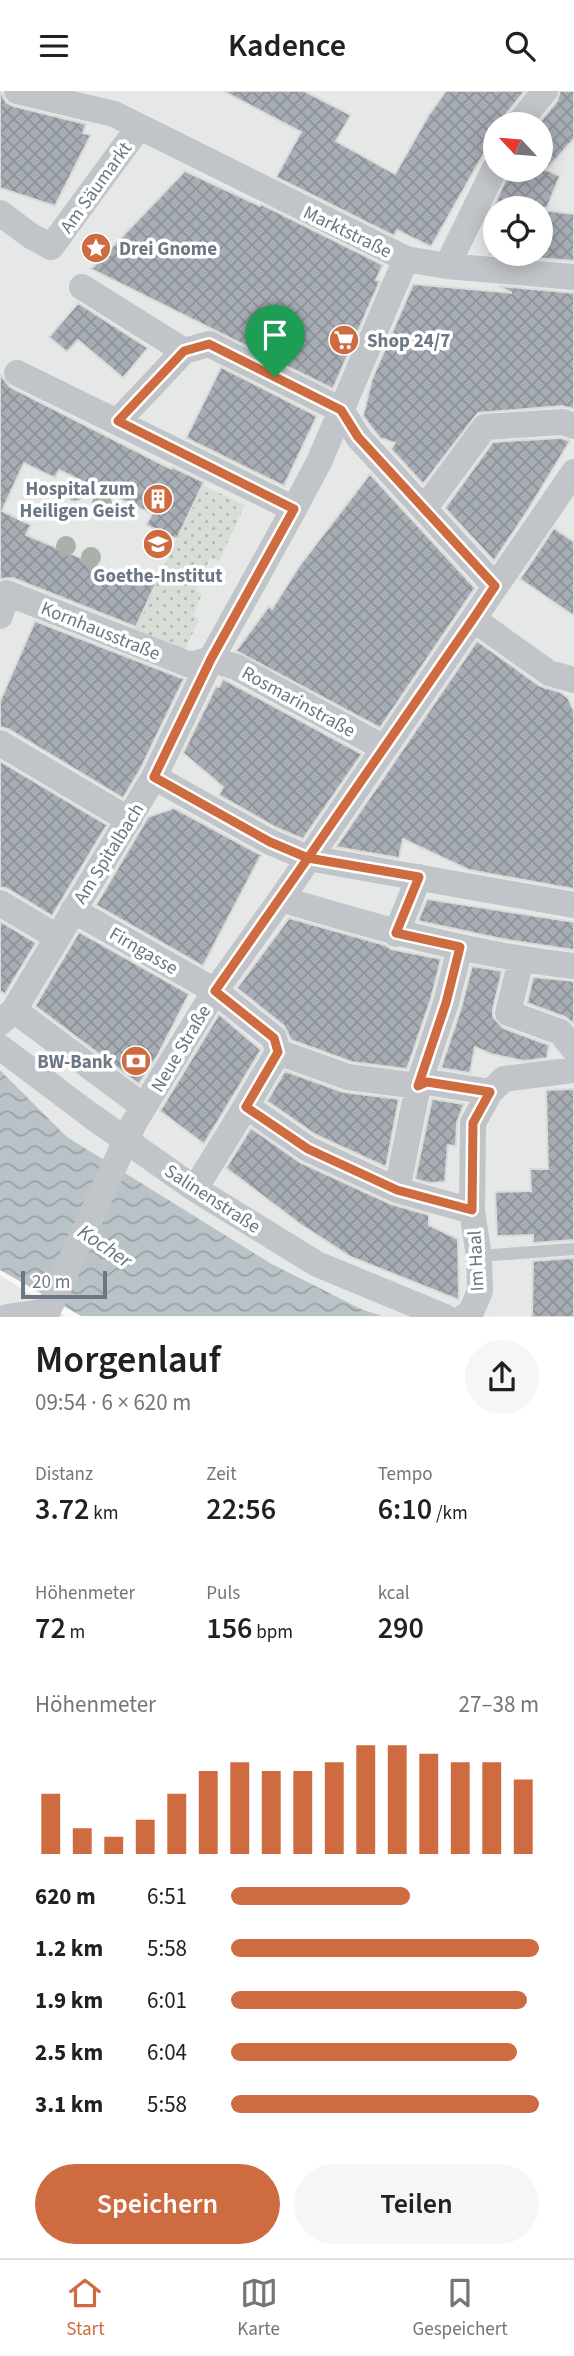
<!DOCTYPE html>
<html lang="de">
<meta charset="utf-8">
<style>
:root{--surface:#fff;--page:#f6f6f6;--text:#202124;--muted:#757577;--line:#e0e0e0;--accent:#cf6b41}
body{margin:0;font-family:"Source Sans 3",sans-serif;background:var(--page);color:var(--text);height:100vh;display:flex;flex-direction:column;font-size:26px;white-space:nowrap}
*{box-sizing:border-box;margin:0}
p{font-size:23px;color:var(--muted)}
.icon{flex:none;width:38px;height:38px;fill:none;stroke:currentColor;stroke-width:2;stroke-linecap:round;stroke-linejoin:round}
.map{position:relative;height:1226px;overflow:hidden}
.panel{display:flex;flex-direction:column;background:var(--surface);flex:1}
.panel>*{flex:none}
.needle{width:46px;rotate:296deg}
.fabs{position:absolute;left:483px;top:21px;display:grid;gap:14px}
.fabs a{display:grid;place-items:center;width:70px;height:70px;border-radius:50%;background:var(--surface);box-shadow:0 4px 18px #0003;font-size:35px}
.scale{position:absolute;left:21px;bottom:18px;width:86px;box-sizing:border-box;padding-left:7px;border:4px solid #6b7784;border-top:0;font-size:19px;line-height:24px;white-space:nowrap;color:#6b7784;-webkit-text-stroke:5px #fff;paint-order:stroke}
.pin{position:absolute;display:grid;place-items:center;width:60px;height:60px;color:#fff;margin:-72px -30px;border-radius:50% 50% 50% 0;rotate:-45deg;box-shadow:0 0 7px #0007}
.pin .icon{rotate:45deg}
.round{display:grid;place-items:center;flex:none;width:74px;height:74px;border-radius:37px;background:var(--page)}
.overview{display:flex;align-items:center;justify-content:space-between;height:119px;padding:0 35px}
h1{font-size:38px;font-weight:600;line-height:52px}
.metrics{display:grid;grid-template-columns:repeat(3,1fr);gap:10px;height:119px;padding:7px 35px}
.metrics div{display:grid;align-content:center}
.metrics b{font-size:30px;font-weight:600}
.metrics small{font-size:19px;font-weight:400}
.metrics p{font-size:19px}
.chart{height:196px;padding:14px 35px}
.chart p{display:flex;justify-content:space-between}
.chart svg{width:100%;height:126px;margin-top:7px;stroke:var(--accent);stroke-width:6}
.action{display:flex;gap:14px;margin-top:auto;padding:14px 35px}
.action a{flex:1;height:80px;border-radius:42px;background:var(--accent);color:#fff;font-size:28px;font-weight:600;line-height:80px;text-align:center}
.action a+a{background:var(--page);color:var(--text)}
ul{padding:0 35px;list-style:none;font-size:23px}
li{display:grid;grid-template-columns:112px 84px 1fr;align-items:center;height:52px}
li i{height:18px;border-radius:9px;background:var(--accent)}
header{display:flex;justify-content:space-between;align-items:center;height:91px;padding:0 35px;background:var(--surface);font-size:32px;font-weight:600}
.menu{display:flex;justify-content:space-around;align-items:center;height:98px;border-top:2px solid var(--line);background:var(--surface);font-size:19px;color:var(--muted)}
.menu a{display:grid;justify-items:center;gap:4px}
.menu .on{color:var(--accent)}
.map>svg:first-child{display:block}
</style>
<header><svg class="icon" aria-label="menu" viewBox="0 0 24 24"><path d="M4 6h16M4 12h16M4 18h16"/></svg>Kadence<svg class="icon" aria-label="search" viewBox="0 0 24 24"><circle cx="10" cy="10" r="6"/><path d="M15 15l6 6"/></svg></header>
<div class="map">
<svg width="574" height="1226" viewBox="0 0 574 1226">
<defs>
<pattern id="grass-dots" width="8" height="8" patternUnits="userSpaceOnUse" patternTransform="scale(1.75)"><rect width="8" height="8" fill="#d8ddd6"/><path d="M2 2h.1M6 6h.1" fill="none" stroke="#b3b8b3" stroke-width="1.8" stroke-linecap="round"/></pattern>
<pattern id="water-waves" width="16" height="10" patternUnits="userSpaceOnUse" patternTransform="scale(1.75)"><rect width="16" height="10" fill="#b9c2c7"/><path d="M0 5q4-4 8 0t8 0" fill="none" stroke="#9aa2a7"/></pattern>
<pattern id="building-cross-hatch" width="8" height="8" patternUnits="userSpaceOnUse" patternTransform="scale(1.75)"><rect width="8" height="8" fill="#a7adb4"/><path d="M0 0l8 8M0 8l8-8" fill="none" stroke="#8c9298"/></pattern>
</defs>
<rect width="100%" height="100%" fill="#f8f9f7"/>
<path fill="#e6e8e7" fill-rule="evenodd" d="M0,0h574v1225l-192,1 -21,-8 -91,-46 -203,-126 -67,-67zM495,33h46v46h-46zM495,117h46v46h-46z
M0,1184l65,41h-65z"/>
<path fill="url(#grass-dots)" d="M202,394l43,20 -26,56 -9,-3 -15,32 7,4 -9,21 6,4 -18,39 -49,-23z"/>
<path fill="url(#water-waves)" d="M0,979l67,67 203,126 91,46 21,7h-301l-81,-46z"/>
<path fill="url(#building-cross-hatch)" stroke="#dadad9" stroke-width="2" d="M0,0l6,11 7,4 73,18 -3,9 8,2 -36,71 -55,-18z
M223,0h81l47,24 -15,26 59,33 33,-58 18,-25h79l-19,23 -3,10h-8v10l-64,113 -34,-17 -3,6 -118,-59 25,-45z
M560,0h14v48l-28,31 14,6 -13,32h-54l17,-38h31v-46h-3l19,-23z
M185,80l75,35 1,-2 122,61 -7,15 4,1 -47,108 -242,-120z
M541,119l33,4v47l-86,-7h53z
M413,193l99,9 -13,-7 75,7v116l-12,-3 -84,7 -55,71 -32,-35 4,-6 -15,-5 -17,-22 9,-37z
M78,212l70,45 -25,30 -45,-38 -11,12 -18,-15z
M221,276l96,49 -33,70 -98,-48z
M0,283l10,13 161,82 1,-2 32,15 -27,57 -31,-14 6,-11 -93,-44 -4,8 -31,-15 -22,48 29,14 -5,10 98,41 5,-10 29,13 -22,48 -123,-49 -13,1z
M561,347l9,3 -42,69 -34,51 -49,-53 48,-66z
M370,383l105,114 -95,140 -144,-77 33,-45 3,3 28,-44z
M554,437l20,14v74l-54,-37z
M35,530l149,58 -44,91 -17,28 -115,-69 -8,-2v-26z
M477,550l63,45 20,6 8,6 6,13v178l-105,-19 -66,-31 -4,19 -63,-11z
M223,588l139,75 -59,85 -26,-11 -58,-33 4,-8 -40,-34 33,-67 3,1z
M0,670l107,64 -55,91 -44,-27 -8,-2z
M174,717l87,47 -58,111 -107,-61 52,-88z
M427,808l147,23v28l-72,-11 -84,-18z
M289,827l96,27 6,4 50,10 -10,40 -24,70 -55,-7 -61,-22 -7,-14 -47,-38z
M0,830l36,22 -31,51 -5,-3z
M79,841l110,62 -30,59 -20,31 -104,-78z
M472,875l30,5 -9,38v8l10,11 46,17 -2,13 -23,3 -33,-7 -16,-7 -5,26 -29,-5 20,-60z
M533,886l41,4v43l-9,-7 -38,-14z
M219,923l42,36 -57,94 -44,-33z
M285,980l58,21 56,7 -13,68 -70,-32 -49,-34z
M574,998v151l-41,3v-8l-36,1 -2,-44 36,-1 -1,-22h18l-2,-79z
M432,1008l32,5 -7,18 -1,24 -8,-1 -3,37 -16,1 -14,-4z
M251,1037l50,35 90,41 38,11v10l29,14 1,61 -108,-43 -51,-33 -74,-56z
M574,1167v59h-42l1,-56z"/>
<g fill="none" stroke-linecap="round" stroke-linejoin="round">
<path stroke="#c1c4c8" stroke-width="12" d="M479,1165l95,-7"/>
<path stroke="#c1c4c8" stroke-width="26" d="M17,0l97,23 292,145 41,7 127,11
M518,33l27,-33
M0,122l31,23 20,11 88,-120
M447,175l48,-98
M82,196l102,64
M17,282l277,136
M118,330l66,-70 25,-7 132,66 17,27 137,149
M424,418l61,-82 78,-5 11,4
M0,525l7,-23 183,72 21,-6
M473,528l76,54 25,7
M211,568l25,8 148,81
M0,652l129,77
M154,686l116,65 38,16 266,47
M281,808c97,29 192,56 293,67
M0,812l57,34
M73,819l142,81 59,47 4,14 70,25 70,9 9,-4 63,10
M396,843l23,-57
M521,869l-13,53 52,19 14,17
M14,919l130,97
M0,932l14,-13 140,-233 57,-118 83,-150 25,-47 87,-203
M0,956l90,68 105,74 122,75 128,53
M246,1015l32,-54
M134,1032l81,-132 66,-92 293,-427
M195,1098l51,-83 62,43 89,41 75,21
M397,1099l21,-104 28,-83 14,-55
M7,1226l41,-6
M464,1226l7,-5 9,-21 -1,-35 -7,-45 1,-88 17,-31 14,-13 70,-9"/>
<path stroke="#c1c4c8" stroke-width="26" d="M51,1213l83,-181"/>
</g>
<g fill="#a8b2a7">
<circle cx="75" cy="400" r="10"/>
<circle cx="102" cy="412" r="10"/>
<circle cx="66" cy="455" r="10"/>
<circle cx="91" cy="466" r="10"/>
</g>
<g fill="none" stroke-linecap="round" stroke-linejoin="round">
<g stroke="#fff" stroke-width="14">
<path id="route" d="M275,286l66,33 17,27 137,149 -22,33 -165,239 -93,133 59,47 4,14 -32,55 62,42 89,41 75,20 1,-87 17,-31 -63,-10 -9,4 28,-83 14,-56 -64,-14 23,-56 -111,-19 -38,-16 -116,-65 57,-118 83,-150 -176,-88 66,-70 25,-7 66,33"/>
</g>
<use href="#route" stroke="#cf6b41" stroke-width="9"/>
</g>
<defs>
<g id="sight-disc" transform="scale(1.575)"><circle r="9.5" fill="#cf6b41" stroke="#fff"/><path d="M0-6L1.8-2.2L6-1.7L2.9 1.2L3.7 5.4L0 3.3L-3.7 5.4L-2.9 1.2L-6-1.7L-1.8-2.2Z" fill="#fff"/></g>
<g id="supermarket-disc" transform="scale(1.575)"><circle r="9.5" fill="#cf6b41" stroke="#fff"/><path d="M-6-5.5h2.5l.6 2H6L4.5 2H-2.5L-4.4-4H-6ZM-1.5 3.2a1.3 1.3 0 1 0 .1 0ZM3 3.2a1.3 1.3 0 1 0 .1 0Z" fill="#fff"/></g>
<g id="building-disc" transform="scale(1.575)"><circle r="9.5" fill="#cf6b41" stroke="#fff"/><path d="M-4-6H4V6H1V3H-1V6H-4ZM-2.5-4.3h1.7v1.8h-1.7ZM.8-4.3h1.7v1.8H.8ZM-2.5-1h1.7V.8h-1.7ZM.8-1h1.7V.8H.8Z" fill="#fff"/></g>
<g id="university-disc" transform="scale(1.575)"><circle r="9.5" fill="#cf6b41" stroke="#fff"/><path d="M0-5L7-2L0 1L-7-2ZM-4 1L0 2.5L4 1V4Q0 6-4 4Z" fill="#fff"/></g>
<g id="bank-disc" transform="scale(1.575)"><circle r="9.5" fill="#cf6b41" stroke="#fff"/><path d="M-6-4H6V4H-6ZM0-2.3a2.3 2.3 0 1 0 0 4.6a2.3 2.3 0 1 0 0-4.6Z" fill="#fff"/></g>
</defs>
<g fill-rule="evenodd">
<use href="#sight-disc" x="96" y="157"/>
<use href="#supermarket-disc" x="344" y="249"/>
<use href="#building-disc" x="158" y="408"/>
<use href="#university-disc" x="158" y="453"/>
<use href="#bank-disc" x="136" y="970"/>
</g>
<g text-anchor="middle" stroke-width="7" stroke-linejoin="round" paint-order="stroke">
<g font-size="19" fill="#6b7784" stroke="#fff">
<text transform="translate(95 96) rotate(-54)" y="7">Am Säumarkt</text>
<text transform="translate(348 140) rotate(26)" y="7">Marktstraße</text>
<text transform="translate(101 539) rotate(22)" y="7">Kornhausstraße</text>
<text transform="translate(299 610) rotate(29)" y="7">Rosmarinstraße</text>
<text transform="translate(108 762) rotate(-58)" y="7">Am Spitalbach</text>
<text transform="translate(144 859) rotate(30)" y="7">Firngasse</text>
<text transform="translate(180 957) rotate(-59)" y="7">Neue Straße</text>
<text transform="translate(213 1107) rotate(33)" y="7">Salinenstraße</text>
<text transform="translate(475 1170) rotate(-93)" y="7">Im Haal</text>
</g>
<g font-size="19" font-weight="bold" fill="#6b7784" stroke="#fff" text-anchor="start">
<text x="119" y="164">Drei Gnome</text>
<text x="367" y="256">Shop 24/7</text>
<text x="135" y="404" text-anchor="end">Hospital zum<tspan x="135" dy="22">Heiligen Geist</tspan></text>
<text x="158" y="491" text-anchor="middle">Goethe-Institut</text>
<text x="113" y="977" text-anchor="end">BW-Bank</text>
</g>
<g font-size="21" font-style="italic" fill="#67777f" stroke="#fff">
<text transform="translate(105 1155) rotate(34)" y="7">Kocher</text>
</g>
</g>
</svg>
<div class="fabs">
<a><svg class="needle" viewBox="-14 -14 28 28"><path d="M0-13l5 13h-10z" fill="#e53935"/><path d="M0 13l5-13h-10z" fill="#757577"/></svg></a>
<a><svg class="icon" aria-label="locate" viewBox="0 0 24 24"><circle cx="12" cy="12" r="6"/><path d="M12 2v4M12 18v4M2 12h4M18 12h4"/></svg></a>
</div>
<div class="scale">20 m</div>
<div class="pin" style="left:275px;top:286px;background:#1e9e55"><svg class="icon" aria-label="arrive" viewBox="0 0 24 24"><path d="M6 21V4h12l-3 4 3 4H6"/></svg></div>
</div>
<section class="panel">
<div class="overview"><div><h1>Morgenlauf</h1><p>09:54 · 6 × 620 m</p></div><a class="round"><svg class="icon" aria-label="share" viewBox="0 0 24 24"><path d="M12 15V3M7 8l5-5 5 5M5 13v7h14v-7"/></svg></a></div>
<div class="metrics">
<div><p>Distanz</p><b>3.72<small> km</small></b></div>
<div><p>Zeit</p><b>22:56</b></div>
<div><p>Tempo</p><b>6:10<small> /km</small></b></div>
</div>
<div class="metrics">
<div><p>Höhenmeter</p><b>72<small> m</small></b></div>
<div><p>Puls</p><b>156<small> bpm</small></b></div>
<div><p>kcal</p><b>290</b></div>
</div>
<div class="chart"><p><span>Höhenmeter</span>27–38 m</p>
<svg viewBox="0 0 160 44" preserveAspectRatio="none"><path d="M5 44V23M15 44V35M25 44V38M35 44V32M45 44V23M55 44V15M65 44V12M75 44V15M85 44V15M95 44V12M105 44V6M115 44V6M125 44V9M135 44V12M145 44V12M155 44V18"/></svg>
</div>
<ul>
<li><b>620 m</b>6:51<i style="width:58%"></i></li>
<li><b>1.2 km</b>5:58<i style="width:100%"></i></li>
<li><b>1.9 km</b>6:01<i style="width:96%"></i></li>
<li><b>2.5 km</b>6:04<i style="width:93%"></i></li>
<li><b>3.1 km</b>5:58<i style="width:100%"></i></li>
</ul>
<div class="action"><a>Speichern</a><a>Teilen</a></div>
</section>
<nav class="menu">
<a class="on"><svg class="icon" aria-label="home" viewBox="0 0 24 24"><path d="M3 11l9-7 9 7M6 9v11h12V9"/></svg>Start</a>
<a><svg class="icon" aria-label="map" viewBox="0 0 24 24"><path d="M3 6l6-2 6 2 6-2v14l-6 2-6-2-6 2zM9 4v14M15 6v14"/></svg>Karte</a>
<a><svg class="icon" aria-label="saved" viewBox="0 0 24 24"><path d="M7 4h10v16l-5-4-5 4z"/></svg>Gespeichert</a>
</nav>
